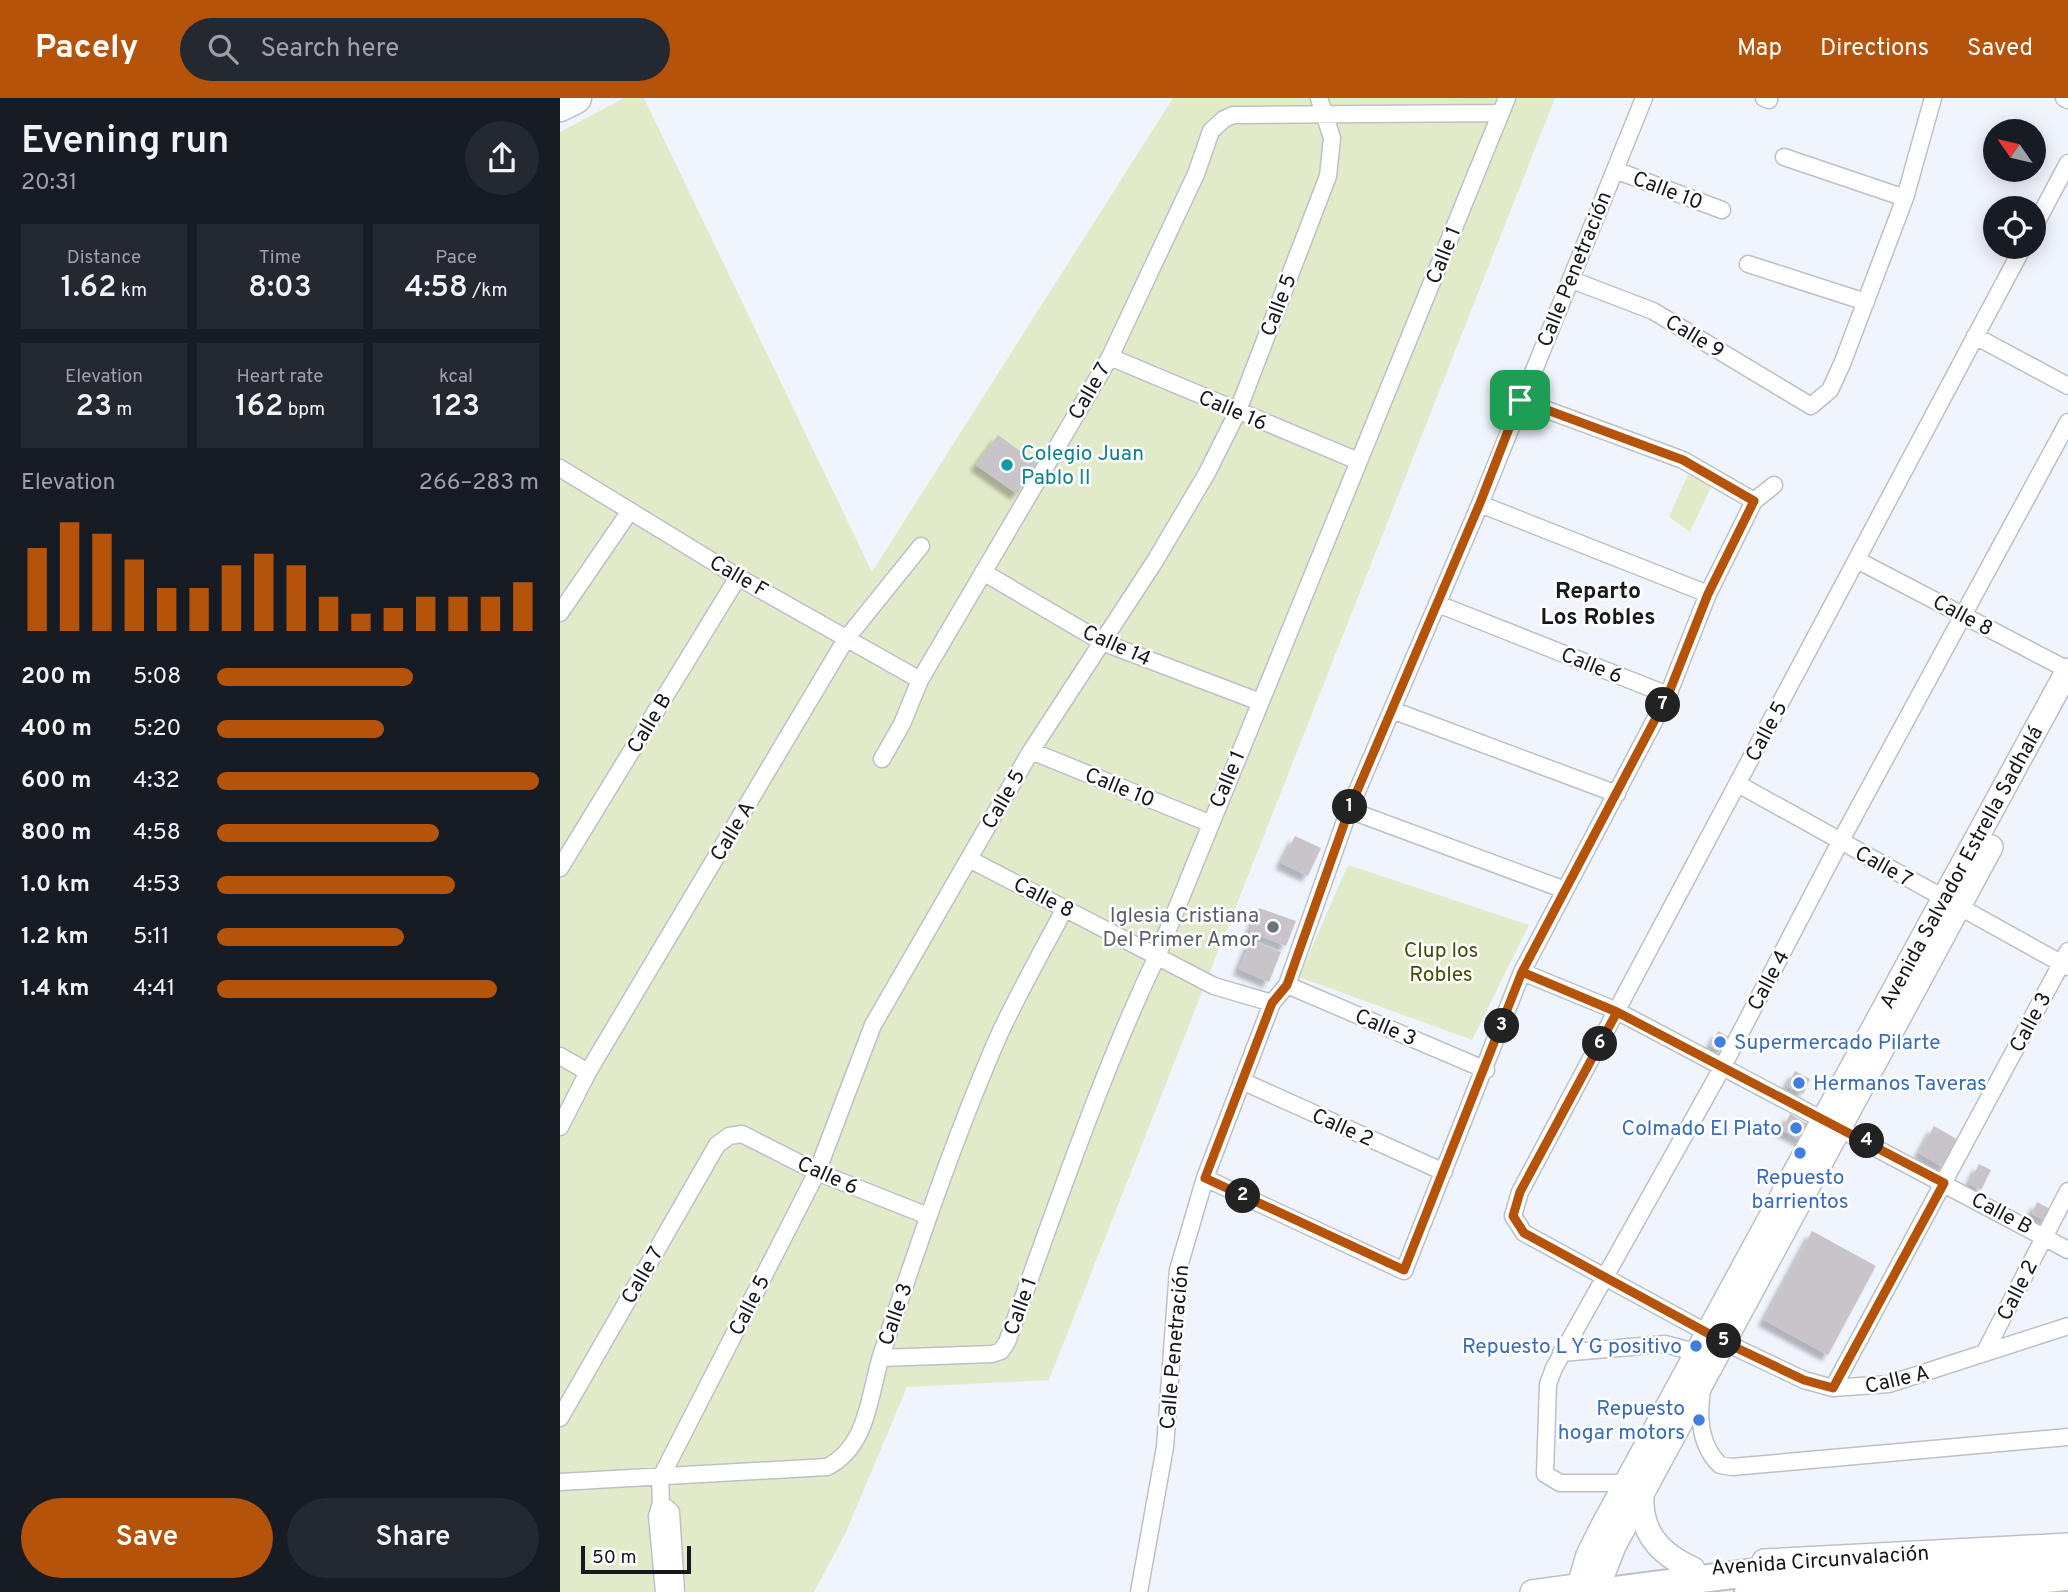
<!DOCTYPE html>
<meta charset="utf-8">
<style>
:root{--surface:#171b24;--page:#242831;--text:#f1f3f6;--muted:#9ea1a6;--accent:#b45309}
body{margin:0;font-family:Overpass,sans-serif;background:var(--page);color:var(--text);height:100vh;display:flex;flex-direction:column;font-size:26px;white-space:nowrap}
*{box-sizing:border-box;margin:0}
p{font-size:23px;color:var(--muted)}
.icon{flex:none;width:38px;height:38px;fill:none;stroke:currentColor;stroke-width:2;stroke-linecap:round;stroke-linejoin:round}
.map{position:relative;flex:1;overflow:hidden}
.details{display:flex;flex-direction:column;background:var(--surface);width:560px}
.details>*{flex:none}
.needle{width:46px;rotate:304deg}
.fabs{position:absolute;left:1423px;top:21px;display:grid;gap:14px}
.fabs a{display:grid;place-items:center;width:63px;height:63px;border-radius:50%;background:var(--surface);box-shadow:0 4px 18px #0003;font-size:35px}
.scale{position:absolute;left:21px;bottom:18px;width:110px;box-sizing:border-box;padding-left:7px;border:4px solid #17181b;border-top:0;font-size:19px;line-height:24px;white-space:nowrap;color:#17181b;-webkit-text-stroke:5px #fff;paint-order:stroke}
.pin{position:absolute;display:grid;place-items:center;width:60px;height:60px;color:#fff;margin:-30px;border-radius:14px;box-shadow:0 4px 10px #0006}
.km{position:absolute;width:35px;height:35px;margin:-18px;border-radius:50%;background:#222;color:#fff;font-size:19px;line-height:35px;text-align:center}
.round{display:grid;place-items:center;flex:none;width:74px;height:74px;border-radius:37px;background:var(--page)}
.summary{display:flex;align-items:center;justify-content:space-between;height:119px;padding:0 21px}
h1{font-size:38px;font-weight:600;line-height:52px}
.metrics{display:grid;grid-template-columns:repeat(3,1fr);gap:10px;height:119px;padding:7px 21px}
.metrics div{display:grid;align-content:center;border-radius:0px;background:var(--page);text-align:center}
.metrics b{font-size:30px;font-weight:600}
.metrics small{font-size:19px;font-weight:400}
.metrics p{font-size:19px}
.chart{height:196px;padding:14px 21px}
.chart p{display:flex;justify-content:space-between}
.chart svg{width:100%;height:126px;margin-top:7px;stroke:var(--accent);stroke-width:6}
.button{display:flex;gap:14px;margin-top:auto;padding:14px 21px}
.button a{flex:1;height:80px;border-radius:42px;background:var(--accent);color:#fff;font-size:28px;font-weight:600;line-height:80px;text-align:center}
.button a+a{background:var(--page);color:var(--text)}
ul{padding:0 21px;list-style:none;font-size:23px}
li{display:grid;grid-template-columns:112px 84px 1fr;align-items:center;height:52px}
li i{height:18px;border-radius:9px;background:var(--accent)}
header{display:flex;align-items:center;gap:42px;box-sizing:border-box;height:98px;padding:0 35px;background:var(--accent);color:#fff}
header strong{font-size:33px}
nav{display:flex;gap:38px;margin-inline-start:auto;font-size:24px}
.search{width:490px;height:63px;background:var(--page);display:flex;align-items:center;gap:18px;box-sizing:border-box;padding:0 24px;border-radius:38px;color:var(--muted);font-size:26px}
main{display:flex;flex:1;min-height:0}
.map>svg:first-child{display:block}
</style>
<header>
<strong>Pacely</strong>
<div class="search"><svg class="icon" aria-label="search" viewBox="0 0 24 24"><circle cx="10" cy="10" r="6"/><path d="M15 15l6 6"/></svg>Search here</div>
<nav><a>Map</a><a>Directions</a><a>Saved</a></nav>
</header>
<main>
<section class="details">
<div class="summary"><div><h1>Evening run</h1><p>20:31</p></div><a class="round"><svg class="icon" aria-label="share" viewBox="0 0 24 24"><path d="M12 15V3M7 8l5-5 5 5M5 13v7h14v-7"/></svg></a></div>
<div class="metrics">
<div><p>Distance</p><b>1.62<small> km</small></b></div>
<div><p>Time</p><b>8:03</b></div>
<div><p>Pace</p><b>4:58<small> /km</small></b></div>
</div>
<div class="metrics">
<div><p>Elevation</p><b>23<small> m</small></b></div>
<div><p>Heart rate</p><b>162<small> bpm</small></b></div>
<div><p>kcal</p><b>123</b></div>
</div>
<div class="chart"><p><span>Elevation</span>266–283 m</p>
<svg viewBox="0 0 160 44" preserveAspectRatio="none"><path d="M5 44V15M15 44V6M25 44V10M35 44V19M45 44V29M55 44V29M65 44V21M75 44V17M85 44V21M95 44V32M105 44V38M115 44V36M125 44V32M135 44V32M145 44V32M155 44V27"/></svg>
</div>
<ul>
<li><b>200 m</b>5:08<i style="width:61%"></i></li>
<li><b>400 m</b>5:20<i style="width:52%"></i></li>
<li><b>600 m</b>4:32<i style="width:100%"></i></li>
<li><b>800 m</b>4:58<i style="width:69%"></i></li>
<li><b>1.0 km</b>4:53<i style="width:74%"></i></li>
<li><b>1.2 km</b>5:11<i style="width:58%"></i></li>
<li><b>1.4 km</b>4:41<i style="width:87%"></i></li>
</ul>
<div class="button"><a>Save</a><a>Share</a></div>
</section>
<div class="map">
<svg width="1508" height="1494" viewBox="0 0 1508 1494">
<defs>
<filter id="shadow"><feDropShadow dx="-6" dy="6" stdDeviation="2" flood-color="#0004"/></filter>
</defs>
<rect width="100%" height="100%" fill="#f0f4fc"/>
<path fill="#e2ebc9" d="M64,0h20l228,474 301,-474h382l-506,1282 -142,7 -61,145 -32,60h-254v-1460z
M1128,376l24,11 -22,47 -21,-15z
M788,767l181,60 -57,115 -173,-63z"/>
<path fill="#c9c3ca" filter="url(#shadow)" d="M438,337l40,29 -21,30 -41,-29z
M735,738l26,12 -13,28 -27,-13z
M699,810l37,13 -10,25 -36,-14z
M691,842l30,12 -12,30 -30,-13z
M1158,933l13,7 -5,8 -9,4 -7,-4z
M1235,973l15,8 -7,15 -16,-8z
M1230,1016l21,12 -9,15 -20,-11z
M1374,1028l26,15 -16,27 -25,-15z
M1419,1066l12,6 -10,20 -12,-6z
M1477,1104l15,8 -5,11 -15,-7z
M1252,1133l64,35 -48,89 -64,-35z"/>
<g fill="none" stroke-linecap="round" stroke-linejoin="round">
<g stroke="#bdc0c8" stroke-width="19">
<path id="street" d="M1204,0l5,2
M1504,0l4,2
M1224,59l121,41
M1055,72l107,40
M1474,129l34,-64
M1463,149l-503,945 -7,24 11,17 200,109 80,38 29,8 56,-4 179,-58
M1188,166l118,38
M1012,182l81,31 158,95 19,-16 12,-26 63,-166 28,-100
M1415,238l93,50
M550,259l248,104
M960,302l163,60 71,41
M0,370l178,109 182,103
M920,406l228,90
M1297,462l211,110
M423,474l119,70 158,60
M878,506l230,91
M0,515l70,-102
M832,612l225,84
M471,653l178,72
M322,661l20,-35 18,-44 190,-323 86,-183 15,-43 13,-12 9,-4 268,-2
M1178,686l330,183
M789,712l216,80
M409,761l245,127 58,17
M0,770l178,-291
M962,874l95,39 451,239
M727,887l199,85
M0,958l28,16
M682,983l202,91
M0,1029l28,-55 258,-433 75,-93
M645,1080l199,93 118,-299 146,-277 40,-101 46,-93 20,-16
M1425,1254l83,-161
M1001,1255l104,-9 33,9
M321,1260l111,-4 9,-3 6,-9c48,-131 91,-262 151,-388l349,-856
M1273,1290l235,-437
M1142,1292c-4,26 -2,56 18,75l12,2 336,-30
M0,1320l157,-273 12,-9 13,-2 75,38 111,44
M0,1384l267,-15c42,-21 42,-74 55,-114 36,-107 72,-215 117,-318 20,-43 44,-85 66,-127
M1066,1385h-66l-15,-9 3,-90 6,-16 168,-300 118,-226 228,-420
M101,1405l10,9 5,80
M104,1494l-7,-76 4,-13 -1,-24 157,-307 56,-147 158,-274 124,-190 52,-88 30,-60 91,-237 4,-38 -13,-40
M579,1494l26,-145 13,-177 27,-92 67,-175 15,-18 62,-175 131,-306 164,-406"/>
</g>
<g stroke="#bdc0c8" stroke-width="26">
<g id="secondary">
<path d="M1082,1397c-2,38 18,59 51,74"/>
<path d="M1204,1463l304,-16"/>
<path d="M972,1494l59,-8"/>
<path id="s1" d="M1017,1494l11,-37 14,-28 466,-857"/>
<path d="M1036,1494l18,-46 377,-699"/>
</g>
</g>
<g stroke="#bdc0c8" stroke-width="30">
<path id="primary" d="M1040,1494l156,-20 244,-7 68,-7
M1188,1494l254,-9 66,-6"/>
</g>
<g stroke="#bdc0c8" stroke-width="33">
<path id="highway" d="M0,8l16,-8"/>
</g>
<use href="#street" stroke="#fff" stroke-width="16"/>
<use href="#secondary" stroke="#fff" stroke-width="23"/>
<use href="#primary" stroke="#fff" stroke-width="26"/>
<use href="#highway" stroke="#fff" stroke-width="30"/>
</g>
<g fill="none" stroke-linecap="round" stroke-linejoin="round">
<g stroke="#fff" stroke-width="14">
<path id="route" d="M960,302l-40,103 -131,307 -62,175 -15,18 -67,175 199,92 118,-298 95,40 327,171 -111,205 -29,-8 -80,-38 -200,-109 -11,-17 7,-24 97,-180 -95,-40 146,-277 40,-101 46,-93 -71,-41 -163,-60"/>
</g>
<use href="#route" stroke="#b45309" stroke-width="9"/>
</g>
<circle fill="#0f9aa8" stroke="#fff" stroke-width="2.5" cx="447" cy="367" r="7"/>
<circle fill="#6b7280" stroke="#fff" stroke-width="2.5" cx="713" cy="829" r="7"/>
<g fill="#3f7fe0" stroke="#fff" stroke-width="2.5">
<circle cx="1160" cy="944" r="7"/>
<circle cx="1239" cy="985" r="7"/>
<circle cx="1236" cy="1030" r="7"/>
<circle cx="1240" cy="1055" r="7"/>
<circle cx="1136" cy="1248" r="7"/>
<circle cx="1139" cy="1322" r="7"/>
</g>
<g text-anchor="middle" stroke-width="5" stroke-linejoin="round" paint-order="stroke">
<g font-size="21" fill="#17181b" stroke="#fff">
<text transform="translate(1108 92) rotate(21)" y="7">Calle 10</text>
<text transform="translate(883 157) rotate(-68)" y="7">Calle 1</text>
<text transform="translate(1014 171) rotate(-68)" y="7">Calle Penetración</text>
<text transform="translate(718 207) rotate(-69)" y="7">Calle 5</text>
<text transform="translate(1135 238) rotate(31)" y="7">Calle 9</text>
<text transform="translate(529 293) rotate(-60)" y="7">Calle 7</text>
<text transform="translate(673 312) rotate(23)" y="7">Calle 16</text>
<text transform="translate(179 478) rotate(30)" y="7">Calle F</text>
<text transform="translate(1403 517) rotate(28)" y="7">Calle 8</text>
<text transform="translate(557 547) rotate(24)" y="7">Calle 14</text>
<text transform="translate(1032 567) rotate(22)" y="7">Calle 6</text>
<text transform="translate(89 625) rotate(-59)" y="7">Calle B</text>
<text transform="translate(1206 633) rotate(-62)" y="7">Calle 5</text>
<text transform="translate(667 681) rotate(-67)" y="7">Calle 1</text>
<text transform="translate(560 689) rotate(22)" y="7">Calle 10</text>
<text transform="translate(443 701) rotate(-60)" y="7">Calle 5</text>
<text transform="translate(172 733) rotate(-59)" y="7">Calle A</text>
<text transform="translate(1324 768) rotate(29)" y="7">Calle 7</text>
<text dy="7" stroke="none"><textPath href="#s1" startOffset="821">Avenida Salvador Estrella Sadhalá</textPath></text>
<text transform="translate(484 799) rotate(27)" y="7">Calle 8</text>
<text transform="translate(1208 882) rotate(-62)" y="7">Calle 4</text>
<text transform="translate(1470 924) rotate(-62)" y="7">Calle 3</text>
<text transform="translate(826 929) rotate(23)" y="7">Calle 3</text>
<text transform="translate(783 1029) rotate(24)" y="7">Calle 2</text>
<text transform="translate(268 1077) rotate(24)" y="7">Calle 6</text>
<text transform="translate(1442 1115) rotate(28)" y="7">Calle B</text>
<text transform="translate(82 1177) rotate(-60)" y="7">Calle 7</text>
<text transform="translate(1457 1192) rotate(-63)" y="7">Calle 2</text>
<text transform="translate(189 1207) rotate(-63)" y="7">Calle 5</text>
<text transform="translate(460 1208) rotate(-70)" y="7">Calle 1</text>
<text transform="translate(335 1216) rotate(-71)" y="7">Calle 3</text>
<text transform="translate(614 1249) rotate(-85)" y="7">Calle Penetración</text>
<text transform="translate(1337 1281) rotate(-13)" y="7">Calle A</text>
<text transform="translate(1260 1462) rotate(-4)" y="7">Avenida Circunvalación</text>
</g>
<g font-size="21" fill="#0d838f" stroke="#fff" text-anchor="start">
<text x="461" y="362">Colegio Juan<tspan x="461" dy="24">Pablo II</tspan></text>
</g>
<g font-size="21" fill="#5b616d" stroke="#fff" text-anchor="end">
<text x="699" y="824">Iglesia Cristiana<tspan x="699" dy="24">Del Primer Amor</tspan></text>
</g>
<g font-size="21" fill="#434f07" stroke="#fff">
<text x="881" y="859">Clup los<tspan x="881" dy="24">Robles</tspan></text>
</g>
<g font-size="21" fill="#366cbe" stroke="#fff" text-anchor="end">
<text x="1174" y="951" text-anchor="start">Supermercado Pilarte</text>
<text x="1253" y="992" text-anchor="start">Hermanos Taveras</text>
<text x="1222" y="1037">Colmado El Plato</text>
<text x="1240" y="1086" text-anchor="middle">Repuesto<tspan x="1240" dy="24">barrientos</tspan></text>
<text x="1122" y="1255">Repuesto L Y G positivo</text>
<text x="1125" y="1317">Repuesto<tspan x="1125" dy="24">hogar motors</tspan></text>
</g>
<g font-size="23" font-weight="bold" fill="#17181b" stroke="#fff">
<text x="1038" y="500">Reparto<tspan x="1038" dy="26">Los Robles</tspan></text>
</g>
</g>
</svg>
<div class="fabs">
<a><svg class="needle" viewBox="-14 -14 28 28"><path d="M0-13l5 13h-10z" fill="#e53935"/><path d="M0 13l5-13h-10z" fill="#9ea1a6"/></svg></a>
<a><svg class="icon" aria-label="locate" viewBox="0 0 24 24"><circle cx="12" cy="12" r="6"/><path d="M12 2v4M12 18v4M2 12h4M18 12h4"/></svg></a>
</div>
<div class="scale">50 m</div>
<div class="pin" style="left:960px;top:302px;background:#1e9e55"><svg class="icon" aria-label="arrive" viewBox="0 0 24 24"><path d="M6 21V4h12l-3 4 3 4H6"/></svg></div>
<b class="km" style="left:790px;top:709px">1</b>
<b class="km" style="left:683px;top:1098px">2</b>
<b class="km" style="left:942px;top:928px">3</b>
<b class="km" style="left:1307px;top:1043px">4</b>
<b class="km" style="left:1164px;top:1243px">5</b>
<b class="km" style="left:1040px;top:946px">6</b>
<b class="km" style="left:1103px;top:607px">7</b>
</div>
</main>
